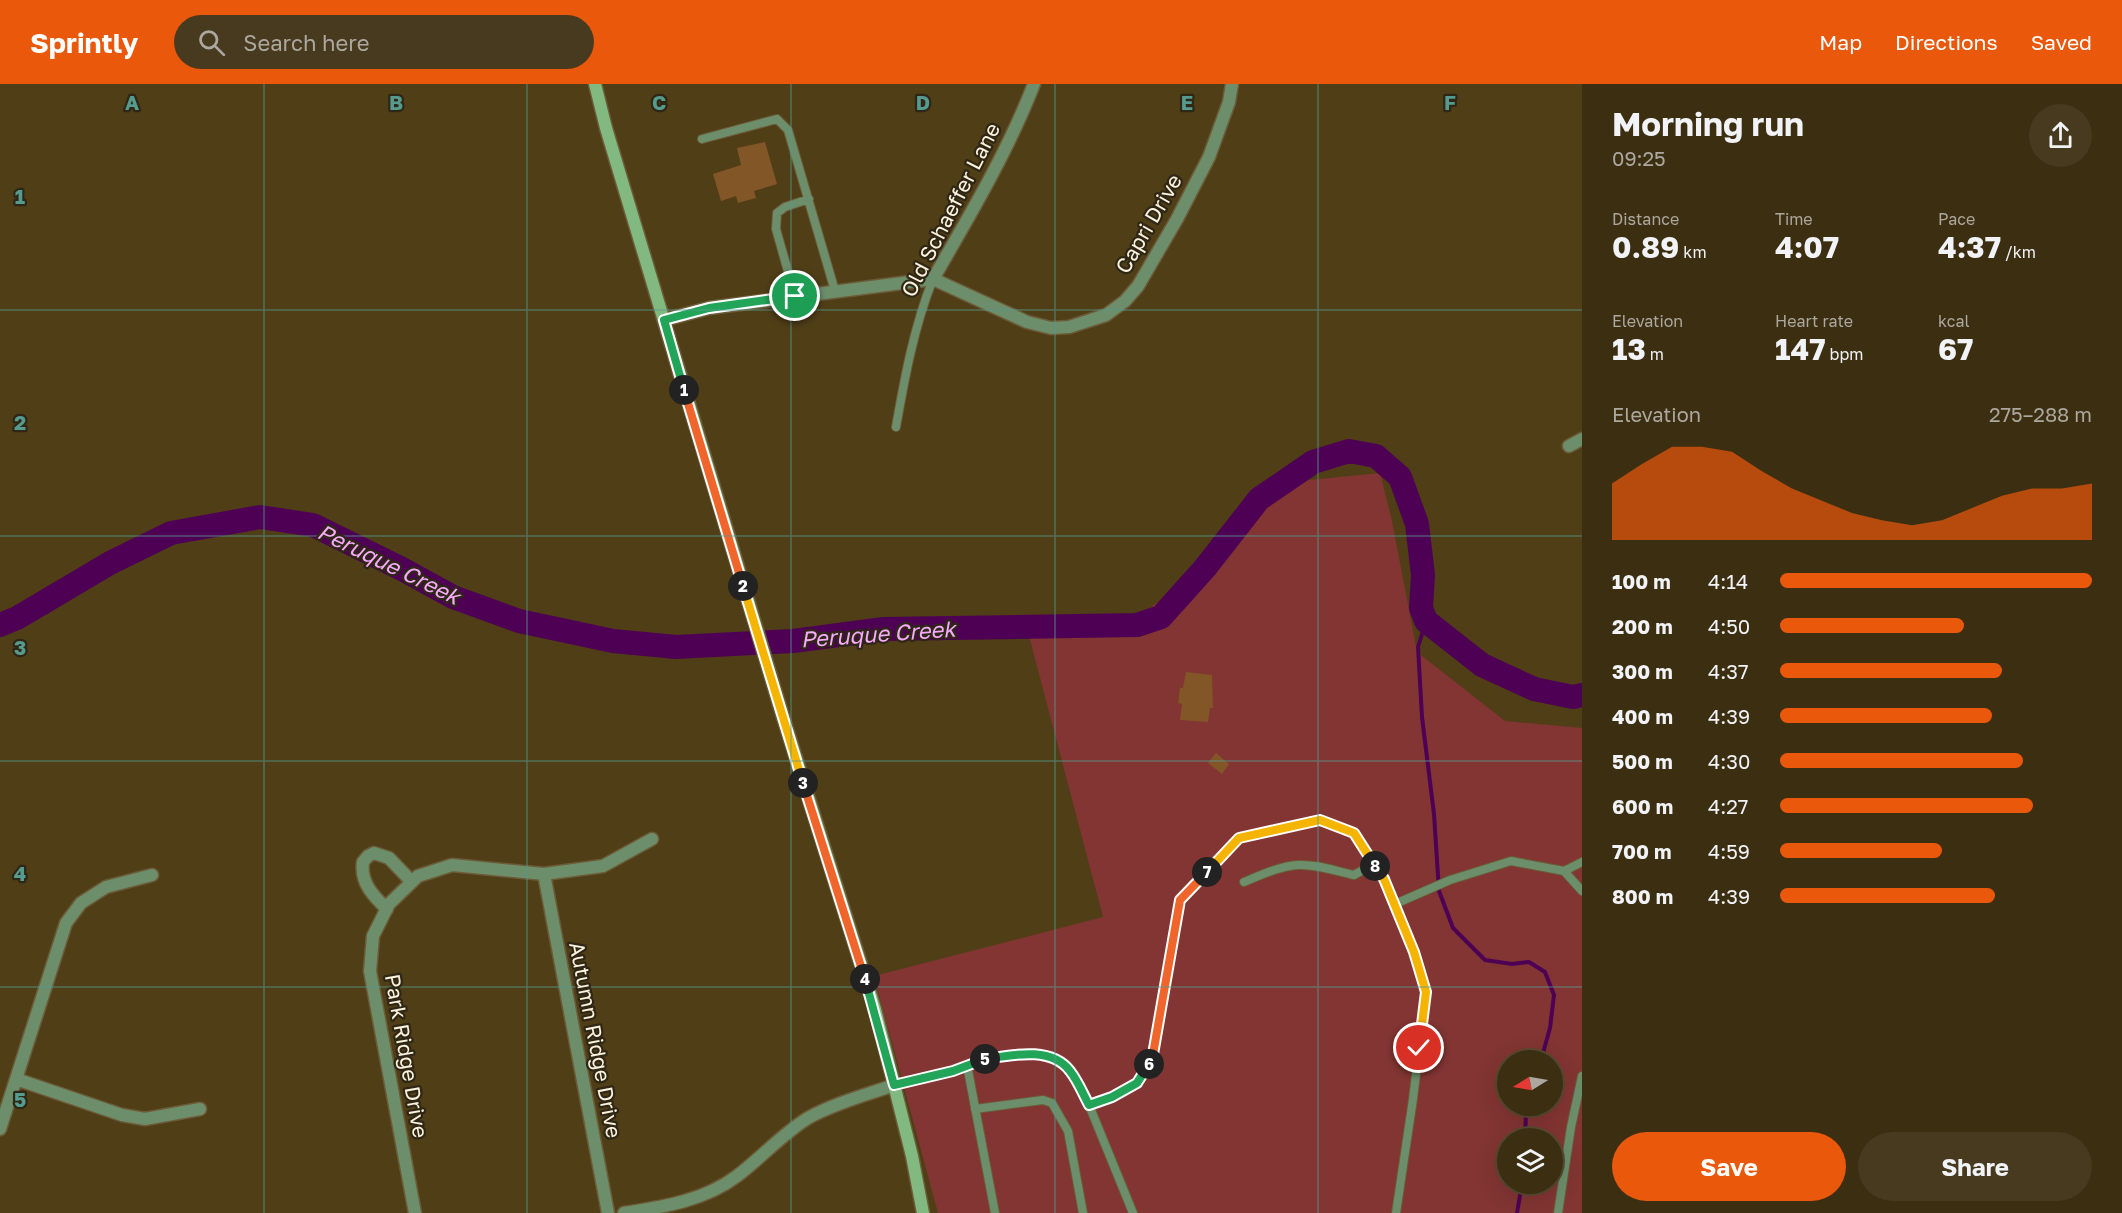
<!DOCTYPE html>
<meta charset="utf-8">
<style>
:root{--surface:#3c2e11;--page:#473a1f;--text:#f1f3f6;--muted:#aca89f;--line:#554a31;--accent:#ea580c}
body{margin:0;font-family:"Golos Text",sans-serif;background:var(--page);color:var(--text);height:100vh;display:flex;flex-direction:column;font-size:22px;white-space:nowrap}
*{box-sizing:border-box;margin:0}
p{font-size:20px;color:var(--muted)}
.icon{flex:none;width:33px;height:33px;fill:none;stroke:currentColor;stroke-width:2;stroke-linecap:round;stroke-linejoin:round}
.map{position:relative;flex:1;overflow:hidden}
.details{display:flex;flex-direction:column;background:var(--surface);width:540px}
.details>*{flex:none}
.needle{width:39px;rotate:259deg}
.buttons{position:absolute;left:1497px;top:966px;display:grid;gap:12px}
.buttons a{display:grid;place-items:center;width:66px;height:66px;border-radius:50%;background:var(--surface);box-shadow:0 6px 24px #0002,0 0 0 2px var(--line);font-size:30px}
.pin{position:absolute;display:grid;place-items:center;width:51px;height:51px;color:#fff;margin:-26px;border:3px solid #fff;border-radius:50%;box-shadow:0 2px 6px #0007}
.km{position:absolute;width:30px;height:30px;margin:-15px;border-radius:50%;background:#222;color:#fff;font-size:16px;line-height:30px;text-align:center}
.round{display:grid;place-items:center;flex:none;width:63px;height:63px;border-radius:32px;background:var(--page)}
.overview{display:flex;align-items:center;justify-content:space-between;height:102px;padding:0 30px}
h1{font-size:33px;font-weight:700;line-height:45px}
.stats{display:grid;grid-template-columns:repeat(3,1fr);gap:9px;height:102px;padding:6px 30px}
.stats div{display:grid;align-content:center}
.stats b{font-size:30px;font-weight:700}
.stats small{font-size:16px;font-weight:400}
.stats p{font-size:16px}
.chart{height:168px;padding:12px 30px}
.chart p{display:flex;justify-content:space-between}
.chart svg{width:100%;height:108px;margin-top:6px;fill:var(--accent);opacity:.7}
.cta{display:flex;gap:12px;margin-top:auto;padding:12px 30px}
.cta a{flex:1;height:69px;border-radius:36px;background:var(--accent);color:#fff;font-size:24px;font-weight:700;line-height:69px;text-align:center}
.cta a+a{background:var(--page);color:var(--text)}
ul{padding:0 30px;list-style:none;font-size:20px}
li{display:grid;grid-template-columns:96px 72px 1fr;align-items:center;height:45px}
li i{height:15px;border-radius:8px;background:var(--accent)}
header{display:flex;align-items:center;gap:36px;box-sizing:border-box;height:84px;padding:0 30px;background:var(--accent);color:#fff}
header strong{font-size:28px}
nav{display:flex;gap:33px;margin-inline-start:auto;font-size:21px}
.search{width:420px;height:54px;background:var(--page);display:flex;align-items:center;gap:15px;box-sizing:border-box;padding:0 21px;border-radius:33px;color:var(--muted);font-size:22px}
main{display:flex;flex:1;min-height:0}
.map>svg:first-child{display:block}
</style>
<header>
<strong>Sprintly</strong>
<div class="search"><svg class="icon" aria-label="search" viewBox="0 0 24 24"><circle cx="10" cy="10" r="6"/><path d="M15 15l6 6"/></svg>Search here</div>
<nav><a>Map</a><a>Directions</a><a>Saved</a></nav>
</header>
<main>
<div class="map">
<svg width="1582" height="1129" viewBox="0 0 1582 1129">
<rect width="100%" height="100%" fill="#503e17"/>
<path fill="#823532" fill-rule="evenodd" d="M1380,389l12,48 25,131 88,69 77,7v485h-644l-64,-237 229,-59 -75,-285 104,-11 88,-64 59,-74zM1508,976h44v46h-44zM1508,1054h44v46h-44z"/>
<g fill="none" stroke-linecap="round" stroke-linejoin="round">
<path stroke="#4e0055" stroke-width="4" d="M1426,537l-8,26 4,70 12,97 5,77 14,37 32,32 27,4 17,-2 16,10 9,23 -4,33 -9,32
M1525,1054l1,-24 2,-8
M1517,1129l5,-29"/>
<path stroke="#4e0055" stroke-width="24" d="M0,541l17,-7 93,-55 61,-30 89,-16 53,8 89,44 51,28 66,24 94,20 63,6 117,-6 91,-12 253,-4 24,-8 44,-49 54,-69 54,-37 36,-11 27,5 24,21 17,47 6,51 -2,33 5,13 56,44 52,24 39,8 9,-2"/>
</g>
<path fill="#835627" d="M765,58l12,42 -23,7 2,7 -18,5 -2,-7 -15,5 -8,-27 28,-9 -4,-17z
M1186,588l26,3 1,33h-3l-2,14 -28,-2 2,-16 -4,-1 2,-15h3z
M1216,669l13,11 -7,10 -14,-11z"/>
<g fill="none" stroke-linecap="round" stroke-linejoin="round">
<g stroke="#6c5b37" stroke-width="10">
<path id="lane" d="M702,55l75,-20 11,11 47,161
M795,212l-19,-67 1,-16 8,-6 24,-8
M896,343c9,-51 18,-100 37,-148
M1564,787l18,-9
M1244,798c17,-7 36,-16 54,-17 19,-1 37,6 56,10l20,-11
M1395,820l55,-24 61,-19 53,10 18,20
M967,981l28,148
M894,1001l59,-14 29,-12 45,-6 24,4 19,13 19,35 44,108
M1089,1021l23,-8 25,-14 15,-23 28,-160 60,-62 80,-18 34,13 8,10 22,36 11,25 19,48 12,40 -13,107 -17,114
M975,1025l68,-9 9,3 16,28 15,82
M1558,1129l13,-86 11,-51"/>
</g>
<g stroke="#6c5b37" stroke-width="15">
<path id="street" d="M933,195c37,-64 74,-126 101,-195
M664,236l45,-12 224,-29 94,43 24,6 18,-1 37,-12 19,-14 13,-15 39,-67 32,-62 20,-55 3,-18
M1569,362l13,-7
M544,790l64,339
M387,825c-14,-13 -27,-27 -24,-47l5,-6 6,-3 15,5 23,24
M16,995l106,36 23,4 55,-10
M0,1045l66,-206 15,-20 25,-16 46,-12
M415,1129l-45,-242 3,-35 16,-32 29,-28 34,-11 92,9 59,-8 49,-27
M624,1129c38,-6 80,-12 113,-37 24,-18 45,-42 71,-58 27,-15 58,-23 86,-33"/>
</g>
<g stroke="#6c5b37" stroke-width="15">
<path id="secondary" d="M595,0l11,44 177,589 92,292 37,147 11,57"/>
</g>
<use href="#lane" stroke="#6c8e6b" stroke-width="8"/>
<use href="#street" stroke="#6c8e6b" stroke-width="12"/>
<use href="#secondary" stroke="#82b981" stroke-width="12"/>
</g>
<g fill="none" stroke-linecap="round" stroke-linejoin="round">
<g stroke="#fff" stroke-width="12">
<path id="split-1" d="M684,306l-20,-70 45,-12 86,-12"/>
</g>
<g stroke="#fff" stroke-width="12">
<path id="split-2" d="M684,306l59,196"/>
</g>
<g stroke="#fff" stroke-width="12">
<path id="split-3" d="M743,502l60,197"/>
</g>
<g stroke="#fff" stroke-width="12">
<path id="split-4" d="M803,699l62,196"/>
</g>
<g stroke="#fff" stroke-width="12">
<path id="split-5" d="M865,895l29,106 59,-14 32,-12"/>
</g>
<g stroke="#fff" stroke-width="12">
<path id="split-6" d="M985,975c27,-4 66,-13 85,12 8,10 13,23 19,34l23,-8 25,-14 12,-19"/>
</g>
<g stroke="#fff" stroke-width="12">
<path id="split-7" d="M1149,980l3,-4 28,-160 27,-28"/>
</g>
<g stroke="#fff" stroke-width="12">
<path id="split-8" d="M1207,788l32,-34 81,-18 34,13 21,33"/>
</g>
<g stroke="#fff" stroke-width="12">
<path id="split-9" d="M1375,782l9,13 30,73 12,40 -7,56"/>
</g>
<use href="#split-1" stroke="#22a559" stroke-width="8"/>
<use href="#split-2" stroke="#f0652b" stroke-width="8"/>
<use href="#split-3" stroke="#f5b400" stroke-width="8"/>
<use href="#split-4" stroke="#f0652b" stroke-width="8"/>
<use href="#split-5" stroke="#22a559" stroke-width="8"/>
<use href="#split-6" stroke="#22a559" stroke-width="8"/>
<use href="#split-7" stroke="#f0652b" stroke-width="8"/>
<use href="#split-8" stroke="#f5b400" stroke-width="8"/>
<use href="#split-9" stroke="#f5b400" stroke-width="8"/>
</g>
<path fill="none" stroke="#569b8f" stroke-width="1.5" stroke-opacity="0.55" d="M264,0v1129M527,0v1129M791,0v1129M1055,0v1129M1318,0v1129M0,226h1582M0,452h1582M0,677h1582M0,903h1582"/>
<g text-anchor="middle" stroke-width="4.5" stroke-linejoin="round" paint-order="stroke">
<g font-size="21" fill="#fdf2dc" stroke="#2f2716">
<text transform="translate(951 126) rotate(-63)" y="7">Old Schaeffer Lane</text>
<text transform="translate(1149 140) rotate(-60)" y="7">Capri Drive</text>
<text transform="translate(595 956) rotate(79)" y="7">Autumn Ridge Drive</text>
<text transform="translate(406 972) rotate(80)" y="7">Park Ridge Drive</text>
</g>
<g font-size="22" font-style="italic" fill="#f8abfe" stroke="#2f2716">
<text transform="translate(389 480) rotate(26)" y="8">Peruque Creek</text>
<text transform="translate(878 550) rotate(-4)" y="8">Peruque Creek</text>
</g>
</g>
<g font-size="20" text-anchor="middle" font-weight="bold" fill="#569b8f" stroke="#2f2716" stroke-width="4.5" stroke-linejoin="round" paint-order="stroke">
<text x="132" y="26">A</text>
<text x="396" y="26">B</text>
<text x="659" y="26">C</text>
<text x="923" y="26">D</text>
<text x="1187" y="26">E</text>
<text x="1450" y="26">F</text>
<text x="20" y="120">1</text>
<text x="20" y="346">2</text>
<text x="20" y="571">3</text>
<text x="20" y="797">4</text>
<text x="20" y="1023">5</text>
</g>
</svg>
<div class="buttons">
<a><svg class="needle" viewBox="-14 -14 28 28"><path d="M0-13l5 13h-10z" fill="#e53935"/><path d="M0 13l5-13h-10z" fill="#aca89f"/></svg></a>
<a><svg class="icon" aria-label="layers" viewBox="0 0 24 24"><path d="M12 4l9 5-9 5-9-5zM3 14l9 5 9-5"/></svg></a>
</div>
<div class="pin" style="left:795px;top:212px;background:#1e9e55"><svg class="icon" aria-label="arrive" viewBox="0 0 24 24"><path d="M6 21V4h12l-3 4 3 4H6"/></svg></div>
<div class="pin" style="left:1419px;top:964px;background:#d93025"><svg class="icon" aria-label="check" viewBox="0 0 24 24"><path d="M5 12l5 5 9-10"/></svg></div>
<b class="km" style="left:684px;top:306px">1</b>
<b class="km" style="left:743px;top:502px">2</b>
<b class="km" style="left:803px;top:699px">3</b>
<b class="km" style="left:865px;top:895px">4</b>
<b class="km" style="left:985px;top:975px">5</b>
<b class="km" style="left:1149px;top:980px">6</b>
<b class="km" style="left:1207px;top:788px">7</b>
<b class="km" style="left:1375px;top:782px">8</b>
</div>
<section class="details">
<div class="overview"><div><h1>Morning run</h1><p>09:25</p></div><a class="round"><svg class="icon" aria-label="share" viewBox="0 0 24 24"><path d="M12 15V3M7 8l5-5 5 5M5 13v7h14v-7"/></svg></a></div>
<div class="stats">
<div><p>Distance</p><b>0.89<small> km</small></b></div>
<div><p>Time</p><b>4:07</b></div>
<div><p>Pace</p><b>4:37<small> /km</small></b></div>
</div>
<div class="stats">
<div><p>Elevation</p><b>13<small> m</small></b></div>
<div><p>Heart rate</p><b>147<small> bpm</small></b></div>
<div><p>kcal</p><b>67</b></div>
</div>
<div class="chart"><p><span>Elevation</span>275–288 m</p>
<svg viewBox="0 0 160 44" preserveAspectRatio="none"><path d="M0 44V21L10 13L20 6L30 6L40 8L50 16L60 23L70 28L80 33L90 36L100 38L110 36L120 31L130 26L140 23L150 23L160 21V44z"/></svg>
</div>
<ul>
<li><b>100 m</b>4:14<i style="width:100%"></i></li>
<li><b>200 m</b>4:50<i style="width:59%"></i></li>
<li><b>300 m</b>4:37<i style="width:71%"></i></li>
<li><b>400 m</b>4:39<i style="width:68%"></i></li>
<li><b>500 m</b>4:30<i style="width:78%"></i></li>
<li><b>600 m</b>4:27<i style="width:81%"></i></li>
<li><b>700 m</b>4:59<i style="width:52%"></i></li>
<li><b>800 m</b>4:39<i style="width:69%"></i></li>
</ul>
<div class="cta"><a>Save</a><a>Share</a></div>
</section>
</main>
